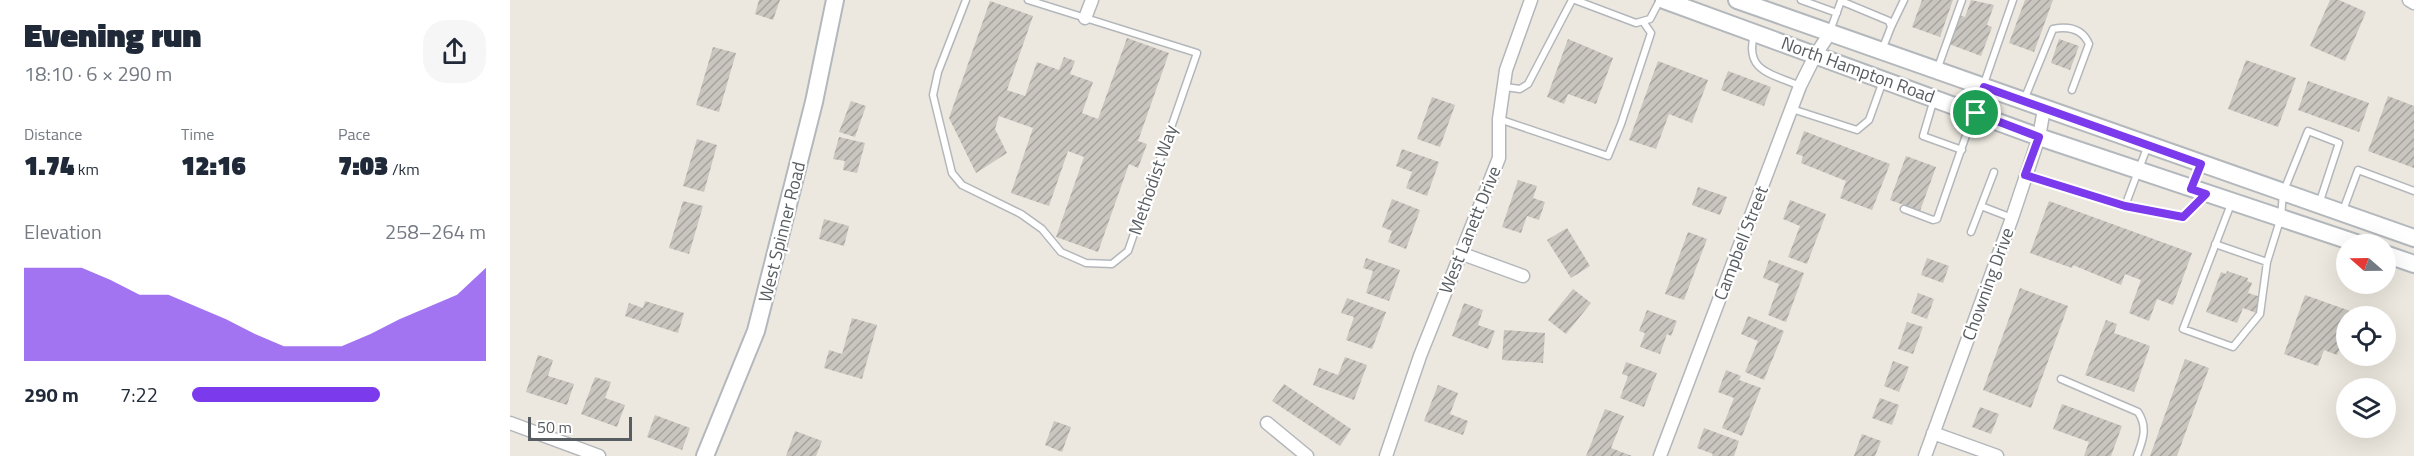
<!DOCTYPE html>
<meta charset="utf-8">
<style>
:root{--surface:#fff;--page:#f6f6f7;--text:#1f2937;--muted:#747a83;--accent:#7c3aed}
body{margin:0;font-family:"Titillium Web",sans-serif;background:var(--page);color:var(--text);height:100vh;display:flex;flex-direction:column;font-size:22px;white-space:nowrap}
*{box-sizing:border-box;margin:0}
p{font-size:20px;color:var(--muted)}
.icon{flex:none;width:33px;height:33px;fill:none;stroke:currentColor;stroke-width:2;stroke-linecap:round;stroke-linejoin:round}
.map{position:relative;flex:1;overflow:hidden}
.drawer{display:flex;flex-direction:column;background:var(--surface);width:510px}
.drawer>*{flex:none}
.needle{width:39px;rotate:290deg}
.tools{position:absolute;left:1826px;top:234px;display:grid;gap:12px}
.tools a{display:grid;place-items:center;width:60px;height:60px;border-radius:50%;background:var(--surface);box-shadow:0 6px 24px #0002;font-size:30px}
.scale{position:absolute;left:18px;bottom:15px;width:104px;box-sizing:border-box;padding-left:6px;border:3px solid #585d61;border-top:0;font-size:16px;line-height:21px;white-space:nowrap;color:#585d61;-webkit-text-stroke:4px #fff;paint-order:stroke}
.pin{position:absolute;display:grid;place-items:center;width:51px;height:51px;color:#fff;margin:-26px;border:3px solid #fff;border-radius:50%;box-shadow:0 2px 6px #0007}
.round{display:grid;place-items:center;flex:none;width:63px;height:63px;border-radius:24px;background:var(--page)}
.headline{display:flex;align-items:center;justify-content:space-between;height:102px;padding:0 24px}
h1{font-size:33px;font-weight:800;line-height:45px}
.metrics{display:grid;grid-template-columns:repeat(3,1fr);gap:9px;height:102px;padding:6px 24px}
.metrics div{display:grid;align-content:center}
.metrics b{font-size:26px;font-weight:800}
.metrics small{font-size:16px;font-weight:400}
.metrics p{font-size:16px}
.chart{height:168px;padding:12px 24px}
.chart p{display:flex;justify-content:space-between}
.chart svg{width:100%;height:108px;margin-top:6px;fill:var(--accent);opacity:.7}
ul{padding:0 24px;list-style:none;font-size:20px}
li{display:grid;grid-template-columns:96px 72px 1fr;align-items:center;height:45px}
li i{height:15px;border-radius:8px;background:var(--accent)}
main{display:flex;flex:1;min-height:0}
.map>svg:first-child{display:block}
</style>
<main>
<section class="drawer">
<div class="headline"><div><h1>Evening run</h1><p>18:10 · 6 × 290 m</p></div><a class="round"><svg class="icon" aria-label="share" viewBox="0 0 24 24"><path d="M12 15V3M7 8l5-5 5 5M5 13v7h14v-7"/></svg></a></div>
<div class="metrics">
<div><p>Distance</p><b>1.74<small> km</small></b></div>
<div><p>Time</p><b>12:16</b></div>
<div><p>Pace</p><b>7:03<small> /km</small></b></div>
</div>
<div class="chart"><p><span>Elevation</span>258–264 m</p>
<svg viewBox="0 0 160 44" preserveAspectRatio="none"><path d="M0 44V6L10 6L20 6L30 11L40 17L50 17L60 22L70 27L80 33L90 38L100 38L110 38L120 33L130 27L140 22L150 17L160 6V44z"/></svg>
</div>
<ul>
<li><b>290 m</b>7:22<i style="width:64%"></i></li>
</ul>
</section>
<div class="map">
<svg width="1904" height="456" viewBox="0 0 1904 456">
<defs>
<pattern id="building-hatch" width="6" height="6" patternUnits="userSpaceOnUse" patternTransform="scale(1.5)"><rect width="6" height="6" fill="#c9c5bf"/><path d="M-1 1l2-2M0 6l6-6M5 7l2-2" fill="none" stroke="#a6a39f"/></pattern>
</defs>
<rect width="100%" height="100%" fill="#ece8df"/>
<path fill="url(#building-hatch)" d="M249,0h21l-7,20 -18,-6z
M1412,0h31l-13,37 -28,-10z
M1461,0l23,5 -7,20 5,2 -11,29 -32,-12 10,-29 6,2z
M1515,0h28l-19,52 -25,-9z
M1820,0h9l27,12 -21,49 -35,-15z
M480,1l43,15 -26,74 18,6 12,-34 22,8 5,-13 11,4 -5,13 23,8 -11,31 16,6 29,-81 42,15 -31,88 9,3 -9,24 -9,-4 -31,88 -42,-15 28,-80 -16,-6 -19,55 -38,-13 22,-65 -34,-12 -4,13 12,24 -31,20 -27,-55z
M1058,39l45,19 -17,46 -28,-10 -4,10 -17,-7z
M1549,39l20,7 -9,24 -19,-7z
M203,47l23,6 -17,59 -23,-7z
M1736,60l50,18 -18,49 -50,-18z
M1148,61l50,19 -16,43 -23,-9 -13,35 -27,-9z
M1218,71l43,16 -7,19 -43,-16z
M1798,81l61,22 -10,29 -61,-22z
M1878,96l26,10v62l-46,-17z
M922,97l23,8 -15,42 -23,-8z
M341,101l15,5 -11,31 -16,-5z
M1294,131l86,33 -18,46 -32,-12 6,-17 -45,-18 2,-7 -7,-2z
M329,137l26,6 -8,30 -14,-3 2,-9 -12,-2z
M187,139l20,6 -13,47 -21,-6z
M892,149l37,13 -12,34 -21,-8 6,-16 -16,-6z
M1396,156l30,11 -16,44 -30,-11z
M1008,180l19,6 -4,12 12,4 -6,18 -12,-4 -6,17 -19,-6z
M1188,187l29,10 -7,18 -28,-10z
M882,199l28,11 -14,39 -18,-7 4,-11 -10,-4z
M1280,200l36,14 -19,50 -19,-7 12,-31 -17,-7z
M173,201l20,5 -14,48 -20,-6z
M1539,201l143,52 -19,52 -16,-6 -8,22 -20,-8 12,-33 -16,-6 -4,11 -48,-20 -1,3 -42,-15z
M314,219l25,7 -5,20 -25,-7z
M1057,228l23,38 -19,12 -24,-38z
M1178,232l19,7 -23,61 -19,-6z
M856,258l34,12 -11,31 -23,-8 7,-22 -10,-3z
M1417,258l22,8 -6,17 -22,-8z
M1259,260l35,13 -18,49 -18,-7 11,-31 -16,-6z
M1717,271l21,7 -1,3 5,2 -4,10 13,4 -5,16 -13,-5 -6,15 -31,-11 15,-40 5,2z
M1510,288l48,18 -37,102 -48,-18z
M1063,289l18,14 -25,31 -18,-14z
M1408,293l16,6 -7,20 -16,-6z
M1795,295l48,17 -2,4h-5v15l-9,24 -13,-5 -6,16 -34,-12z
M837,298l39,14 -14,37 -26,-9 8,-23 -13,-4z
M135,301l39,12 -6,20 -53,-17 4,-13 14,5z
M954,303l19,7 -5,15 17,6 -7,18 -36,-13z
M1137,310l30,11 -6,15 -4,-2 -7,20 -20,-7 5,-14 -6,-2z
M1238,316l36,15 -20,49 -19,-8 13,-31 -17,-7z
M342,318l25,7 -15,54 -38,-11 5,-18 13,4z
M1596,320l11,4 -3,9 36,13 -16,46 -49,-17z
M1397,322l16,5 -10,27 -15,-5z
M994,330l41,3 -2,30 -41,-3z
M28,355l15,5 -5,16 26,8 -7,21 -41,-13z
M835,357l22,8 -13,35 -41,-15 6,-17 19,7z
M1675,359l24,9 -32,88h-27z
M1383,361l16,6 -10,25 -15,-6z
M1116,362l31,11 -13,34 -24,-9 8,-22 -6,-2z
M1216,370l15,6 -2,4 22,8 -19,48 -20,-8 12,-30 -16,-6z
M85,377l16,5 -6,16 20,7 -8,22 -36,-13z
M774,384l67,45 -11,17 -68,-45z
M928,385l20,8 -8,21 18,7 -5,14 -39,-14z
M1370,398l19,7 -7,20 -20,-7z
M1552,404l60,22 -11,30h-27l5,-14 -36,-13z
M1470,407l19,7 -8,20 -19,-7z
M1095,409l19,7 -13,32 21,8h-46z
M145,415l35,13 -8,22 -35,-13z
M544,421l17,6 -9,25 -17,-7z
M1194,428l35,13 -5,15h-22l1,-2 -16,-6z
M285,431l27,10 -6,15h-30z
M1352,434l19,7 -6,15h-21z"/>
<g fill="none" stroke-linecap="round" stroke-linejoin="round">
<g stroke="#b3b7bb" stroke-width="9">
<path id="lane" d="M456,0l-28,72 -5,23 19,78 10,12 59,29 21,15 19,23 25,11 26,1 16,-13 69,-198 -169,-53
M1065,0l61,23 14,-4 10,-19
M1291,0l36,13
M1381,27l13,-27
M1320,31l11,-30 48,20 2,6 -9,23
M1244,35c-10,37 19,39 46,51
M1427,70l25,-70
M995,87l15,2 8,-5 44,-84
M1424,99l-11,37 39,14
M1514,100l29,-71c15,-3 29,-1 36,15l-17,46
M1282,109l65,21 12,-10 14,-39
M989,119l109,37 13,-32 30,-91 -7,-10
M1484,172l-13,34 31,12
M1515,175l100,31 58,11 22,-23
M1721,204l-48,125 50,18 27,-33 7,-52 14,-45 2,-24 25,-62 31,12 -20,61
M1615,206l23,-61
M1394,209l29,11 4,-1 76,-219
M1832,213l16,-43 56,21
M1461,232l10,-26
M1705,244l52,18
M1551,379l77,33c10,15 5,28 -1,44"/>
</g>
<g stroke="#b3b7bb" stroke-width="15">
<path id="street" d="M1899,0l5,3
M575,18l7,-18
M950,253l63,23
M0,423l89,33
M757,423l40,33
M1423,433l64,23
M876,456l34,-100 79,-198v-39l7,-49 25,-70
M1150,456l140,-370 16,-32 14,-21
M1415,456l87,-238 27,-81 5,-28"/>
</g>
<g stroke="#b3b8bd" stroke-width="20">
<path id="secondary" d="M1154,0l375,137 320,107
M1227,0l677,238
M1875,254l29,10
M195,456l51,-125 58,-229 21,-102"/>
</g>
<use href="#lane" stroke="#fff" stroke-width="6"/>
<use href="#street" stroke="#fff" stroke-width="12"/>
<use href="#secondary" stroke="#fff" stroke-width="16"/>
</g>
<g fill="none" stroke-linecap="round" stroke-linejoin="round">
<g stroke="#fff" stroke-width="12">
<path id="route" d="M1474,87l217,77 -10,25 15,5 -23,23 -58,-11 -100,-31 14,-38 -63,-24z"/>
</g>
<use href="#route" stroke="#7c3aed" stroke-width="8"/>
</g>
<g text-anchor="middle" stroke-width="4.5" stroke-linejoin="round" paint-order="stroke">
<g font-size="18" fill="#585d61" stroke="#fff">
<text transform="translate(1348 70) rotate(20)" y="6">North Hampton Road</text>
<text transform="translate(643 180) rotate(-71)" y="6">Methodist Way</text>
<text transform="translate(960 230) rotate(-68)" y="6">West Lanett Drive</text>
<text transform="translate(272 232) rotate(-76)" y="6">West Spinner Road</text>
<text transform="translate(1231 243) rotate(-69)" y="6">Campbell Street</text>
<text transform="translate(1478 284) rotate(-70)" y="6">Chowning Drive</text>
</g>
</g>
</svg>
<div class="tools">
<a><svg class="needle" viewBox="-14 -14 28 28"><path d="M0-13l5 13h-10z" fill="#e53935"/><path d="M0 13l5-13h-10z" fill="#747a83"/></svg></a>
<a><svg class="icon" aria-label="locate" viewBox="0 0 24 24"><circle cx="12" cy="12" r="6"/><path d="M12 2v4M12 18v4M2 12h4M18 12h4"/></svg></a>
<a><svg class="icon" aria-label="layers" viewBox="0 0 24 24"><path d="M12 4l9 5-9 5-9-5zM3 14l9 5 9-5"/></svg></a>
</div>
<div class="scale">50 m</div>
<div class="pin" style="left:1466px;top:113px;background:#1e9e55"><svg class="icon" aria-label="arrive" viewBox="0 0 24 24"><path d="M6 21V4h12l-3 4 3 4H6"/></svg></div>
</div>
</main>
